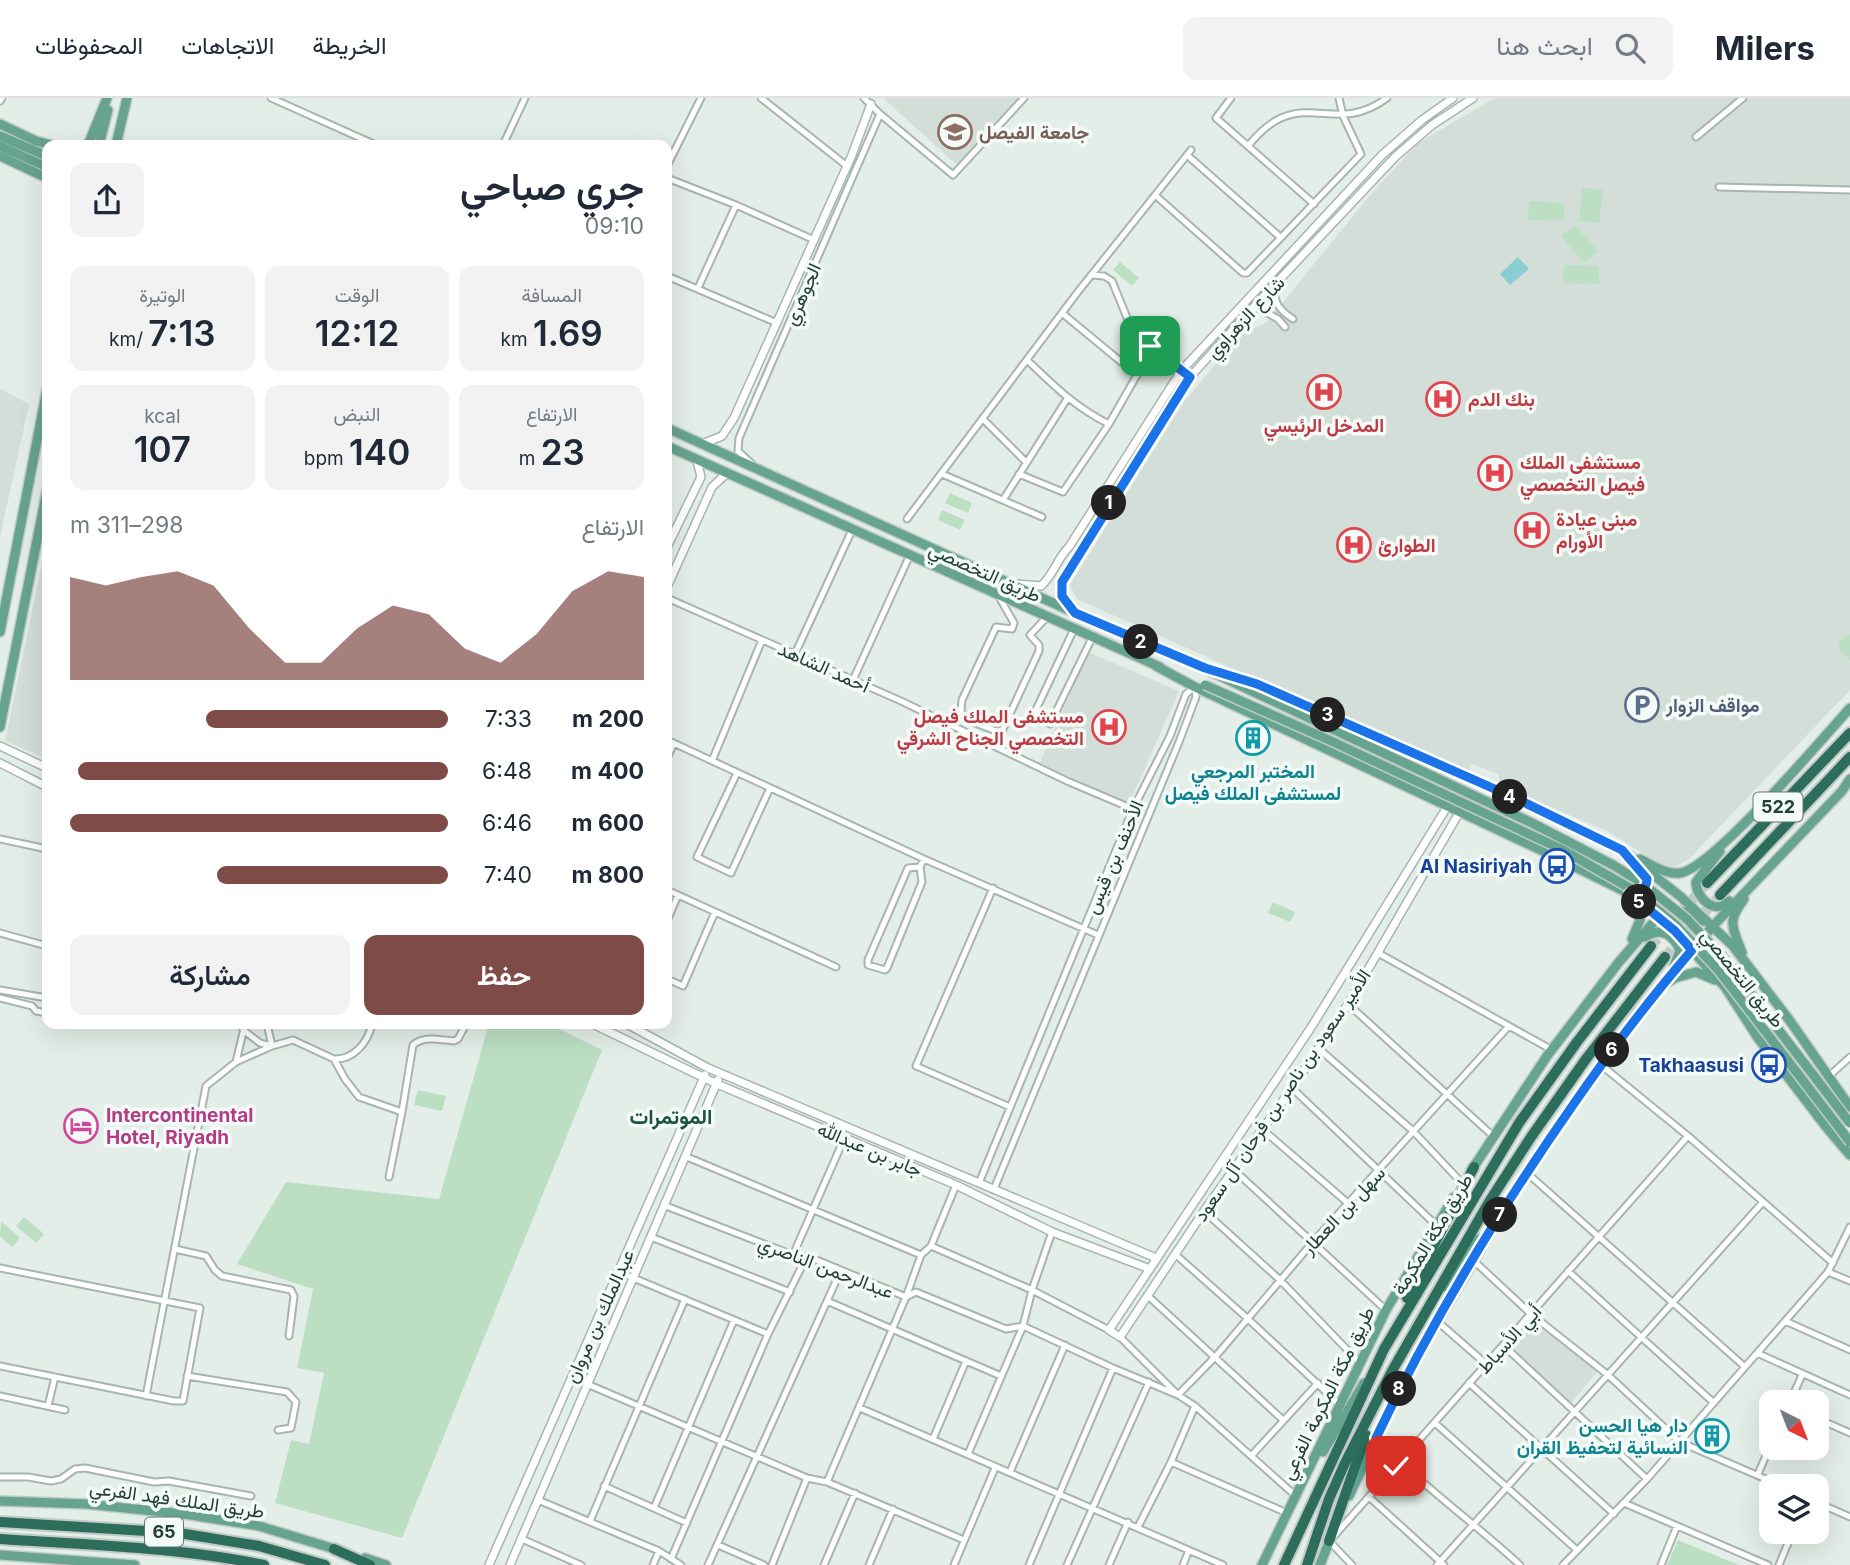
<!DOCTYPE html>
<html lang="ar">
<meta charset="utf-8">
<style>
:root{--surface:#fff;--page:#f2f2f3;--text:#1f2937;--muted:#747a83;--line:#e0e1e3;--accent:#7f4b47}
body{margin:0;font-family:Inter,Vazirmatn,sans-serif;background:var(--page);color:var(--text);direction:rtl;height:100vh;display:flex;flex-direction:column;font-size:26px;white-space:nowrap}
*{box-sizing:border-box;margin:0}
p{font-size:23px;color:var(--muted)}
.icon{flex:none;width:38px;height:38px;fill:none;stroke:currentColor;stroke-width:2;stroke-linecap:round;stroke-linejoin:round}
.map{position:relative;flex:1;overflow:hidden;direction:ltr}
.side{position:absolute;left:42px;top:42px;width:630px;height:889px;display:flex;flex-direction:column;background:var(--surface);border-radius:14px;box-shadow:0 7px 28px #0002;direction:rtl}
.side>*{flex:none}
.needle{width:46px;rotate:138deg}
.controls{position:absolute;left:1759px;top:1292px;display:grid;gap:14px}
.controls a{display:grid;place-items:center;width:70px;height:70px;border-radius:14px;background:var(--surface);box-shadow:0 7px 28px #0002;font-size:35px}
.pin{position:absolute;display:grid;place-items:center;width:60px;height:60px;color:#fff;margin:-30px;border-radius:14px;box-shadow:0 4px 10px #0006}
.km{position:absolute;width:35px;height:35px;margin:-18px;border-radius:50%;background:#222;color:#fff;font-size:19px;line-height:35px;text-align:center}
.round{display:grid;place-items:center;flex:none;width:74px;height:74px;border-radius:14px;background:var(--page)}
.headline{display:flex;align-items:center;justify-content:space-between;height:119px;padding:0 28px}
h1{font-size:38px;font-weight:600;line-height:52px}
.metrics{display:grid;grid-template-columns:repeat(3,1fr);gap:10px;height:119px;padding:7px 28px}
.metrics div{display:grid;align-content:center;border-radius:14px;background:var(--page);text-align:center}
.metrics b{font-size:35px;font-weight:600}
.metrics small{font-size:19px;font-weight:400}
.metrics p{font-size:19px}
.chart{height:196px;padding:14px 28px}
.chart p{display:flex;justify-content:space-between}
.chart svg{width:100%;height:126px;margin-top:7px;fill:var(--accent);opacity:.7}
.primary-button{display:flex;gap:14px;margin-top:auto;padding:14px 28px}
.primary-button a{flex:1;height:80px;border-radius:14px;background:var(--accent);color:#fff;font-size:28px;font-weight:600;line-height:80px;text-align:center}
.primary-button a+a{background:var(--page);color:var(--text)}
ul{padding:0 28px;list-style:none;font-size:23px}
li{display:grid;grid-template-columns:112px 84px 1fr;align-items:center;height:52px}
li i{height:18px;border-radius:9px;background:var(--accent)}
header{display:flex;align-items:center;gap:42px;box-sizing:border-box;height:98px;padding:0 35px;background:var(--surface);border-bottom:2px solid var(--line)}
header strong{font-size:33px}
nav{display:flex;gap:38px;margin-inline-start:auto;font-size:24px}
.search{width:490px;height:63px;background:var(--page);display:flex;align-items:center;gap:18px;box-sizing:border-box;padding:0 24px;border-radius:14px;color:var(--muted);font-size:26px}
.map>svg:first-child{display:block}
</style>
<header>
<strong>Milers</strong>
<div class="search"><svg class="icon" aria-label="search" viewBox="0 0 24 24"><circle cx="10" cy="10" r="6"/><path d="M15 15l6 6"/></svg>ابحث هنا</div>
<nav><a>الخريطة</a><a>الاتجاهات</a><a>المحفوظات</a></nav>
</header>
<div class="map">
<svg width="1850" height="1467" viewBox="0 0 1850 1467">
<rect width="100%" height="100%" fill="#e4eee8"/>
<path fill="#d2ded7" d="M883,0h137l-62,68z
M1495,0h355v592l-160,168 -16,10 -9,-1 -60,-37 -97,-41 -8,-7 -2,-8 -26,-10 -4,7 -73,-30 -318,-142 -7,-14 113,-182 56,-67 28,-14 98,-121 53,-58z
M0,291l29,15 -29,133z
M47,441v220l-42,-18z
M1088,554l91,39 -50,113 -89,-41z
M1538,1222l59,52 -26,31 -59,-55z"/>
<path fill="#bcdfc3" d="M1582,90l21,2 -4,33 -20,-2z
M1529,103l35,2v18l-36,-1z
M1575,127l23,26 -14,12 -23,-27z
M1120,164l19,16 -7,8 -19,-16z
M1564,167l35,1v18l-36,-1z
M950,395l22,10 -4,10 -23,-10z
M942,412l23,10 -5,10 -22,-10z
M1849,536l1,2v24l-10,-10 -1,-8z
M1273,804l22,10 -5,10 -22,-9z
M489,926h60l53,26 -200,488 -127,-35 16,-63 18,4 15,-71 -27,-5 16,-79 -76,-25 49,-82 153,17z
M418,992l28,6 -4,15 -28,-6z
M24,1119l20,17 -8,9 -20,-17z
M1,1123l19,17 -8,9 -12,-11z
M1678,1442l61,25h-72z"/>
<path fill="#8aced4" d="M1518,159l11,12 -19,16 -10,-11z"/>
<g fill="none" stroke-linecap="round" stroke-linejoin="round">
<path stroke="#bdcbc4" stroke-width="10" stroke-dasharray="10 5" stroke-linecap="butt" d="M1651,848l56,-63
M1665,859l55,-62"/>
<g stroke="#a6b6af" stroke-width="9">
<path id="minor" d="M271,0l105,47
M761,0l86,68
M1231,0l-15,20 98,86
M0,3l2,-3
M880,16l73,61 71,-77
M1696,39l47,-39
M503,47l22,-47
M1248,48c9,-11 19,-22 33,-28 37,-16 62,12 106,-20
M1187,57l93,82
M667,68l34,-68
M667,80l69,27 76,34
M1719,89l131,3
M1155,97l88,78h4l114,-119 -18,-38 -4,-18
M1091,177l13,1 8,5 18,44 25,27 35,25
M667,178l110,47
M1274,188c0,17 5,24 19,33
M698,190l38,-83
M1253,212l6,-2 19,11 7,8
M1062,215l75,62
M1027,262c26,25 49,48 82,64
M983,321l43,43
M752,366l-14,-13 1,-13 141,-324 -16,-16
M942,376l100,43
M1019,376l44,18 46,-68 28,-49 18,-23
M1003,402l64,-101
M907,421l170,-226 114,-143
M998,497l16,28 -2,6 -16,-2 -34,73 -1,11 4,8 31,12h6l37,-80v-6l-9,-10 16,-17
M667,500l234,103 166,80 66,28
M1074,531l-41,87 17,8 42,-86
M795,556l57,-124
M853,582l56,-123
M667,642l257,119 174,76
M667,660l7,-15
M712,663l50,-121
M737,675l-40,84 34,16 39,-85
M0,741l47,10
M920,769l-12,1 -40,92v5l17,5 2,-2 35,-86 -2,-15 4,-8
M993,790l-77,178 94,41
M667,792l169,77
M667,823l11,-26
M0,835l47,13
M1378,855l174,97
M667,881l16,7 32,-74
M0,892l47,8
M0,900l32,8 4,5 11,2
M1348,906l145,132
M243,932l17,13 12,3 -5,-22
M1318,950l95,83 49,52
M334,961c20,1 34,-17 38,-35
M236,964l36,-16 21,-6 41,19 11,20 14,18 43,15 -13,65
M1601,967l87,71 145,127
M1828,979l22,-20
M1292,990l144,137
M402,1014l11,-67c11,-10 28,-5 41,-4l4,-2 8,-15
M1262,1031l87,75
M687,1059l234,98
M1233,1071l153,141
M1526,1074l219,195
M979,1085l154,-374 37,-73 16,-42 9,-7
M994,1091l185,-447 17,-45 -1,-10
M666,1108l127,49 14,1 99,41 10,-5 90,37 17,-3 90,42 65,27 38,-39 96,-113 196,-216
M1204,1113l76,69 79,82
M651,1139l139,55
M931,1148l101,44 77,40
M175,1151l31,7 9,14 7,6 69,14 3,6 -5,40
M1175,1156l72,64 92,86
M793,1157l51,-116
M1473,1162l58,54 77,61 72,67 102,44
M0,1170l200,40 -17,93h-9l-174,-35
M1568,1173l146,132
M619,1174l149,62
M1828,1174l22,9
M1147,1197l136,125
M827,1203l174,75
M1437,1223l49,43
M1785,1223l65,29
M1120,1239l58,58 17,11 102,91
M1503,1247l144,134
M1757,1255l93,42
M187,1278l100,16 9,10 -5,26 -13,2
M1469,1285l145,131
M587,1286l220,94 20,4 137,58
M0,1298l65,14
M146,1298l60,-310 30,-24 9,-38
M1790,1304l12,-27
M48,1308l7,-29
M860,1310l363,157
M1816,1320l34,15
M1435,1325l142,127
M1376,1340c44,46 97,84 144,127
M933,1341l33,-78
M968,1356l55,-128 9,-36 20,-58
M1252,1357l66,-72
M1171,1364l116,51
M1010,1374l55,-127
M1758,1376l13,-30
M0,1379h28l23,4 10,-2 14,-10 10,-1 69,14 15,-1 82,15
M827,1384l79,-185 15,-42 10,-9 25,-61
M604,1388l83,37
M1369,1399l75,68
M538,1402l121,51 22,14
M1816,1404l34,15
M1624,1405l144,62
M654,1410l80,-188
M590,1423l95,-222
M1138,1429l33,-65 24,-56
M1335,1437l353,-399
M522,1441l59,26
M1330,1444l22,23
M718,1447l46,20
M671,1461l97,-225 39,-78
M653,1467l6,-14
M708,1467l133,-295
M772,1467l35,-87
M824,1467l31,-72
M869,1467l24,-56
M954,1467l41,-97
M1029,1467l84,-197
M1067,1467l82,-183
M1109,1467l19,-43
M1183,1467l6,-15
M1437,1467l326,-363
M1563,1467l84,-86 181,-207 22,-45
M1661,1467l16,-39
M1779,1467l14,-34"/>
</g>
<g stroke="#a6b6af" stroke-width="10">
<path id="tertiary" d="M702,346l20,-8 12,-18 118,-263 19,-51
M667,449l34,-70 -4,-16
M1017,486l24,2c13,-11 16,-28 28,-39l112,-176 201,-216 40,-35 31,-22
M667,489l45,-100 14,-13
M1074,515l-12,-17v-14l128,-205 59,-65 146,-155 37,-32 41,-27
M0,648l47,22
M0,665l47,24
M1447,709l-135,219 -203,304 11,7 84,-126 88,-123 56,-84 111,-191
M593,926l124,60 239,101 96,47 98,37
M627,926l81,44 448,190
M489,1467l216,-490
M510,1467l208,-485"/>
</g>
<g stroke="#c1cac7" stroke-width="12">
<path id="primary" d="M0,26l36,17 16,4
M0,38l47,20
M88,47l19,-47
M99,47l9,-35
M116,47l11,-47
M0,48l47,21
M0,58l47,22
M667,330l408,185 130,56 52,15 43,18 215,96 107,52 59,47 52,49 57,75 60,86
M667,348l493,221
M0,534l47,-243
M1156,568l39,21 350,165 85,42 45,37 31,35 19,21 33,51 69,90 23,27
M0,629l47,-237
M1720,753l-24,31c0,16 19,34 33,19
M1640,761c12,6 26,16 40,14 33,-5 142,-134 170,-165
M1631,796l8,-1 8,-10v-4l-12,-13
M1631,799l9,23 -8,19
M1645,839c16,-11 29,-2 35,14l-6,15
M1742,855c-9,-26 -16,-30 2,-54
M1667,885l8,-5 21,-6 19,8
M1471,1073l76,-115 72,-94 39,-45 15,-5h12l18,9
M1445,1189l34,-48
M1323,1354l41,-69
M1349,1398l55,-117 122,-207 112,-159 75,-87 129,-135 8,-12
M0,1403l86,3 98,10 75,12 79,24
M0,1457l135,10
M365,1460l21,7
M1262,1467l124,-255 68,-113
M1320,1467l11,-28"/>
</g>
<g stroke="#c1cac7" stroke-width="14">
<path id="motorway" d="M1707,785l143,-150
M1720,797l130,-138
M1407,1200l67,-131
M0,1424l179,11 80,13 66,19
M0,1441c88,6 177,8 264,26
M1329,1443l37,-106
M334,1451l36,16
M1284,1467l100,-216 135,-226 58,-81 74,-96
M1307,1467l22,-66 16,-36 47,-92 97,-169 42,-65 55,-78 79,-102"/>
</g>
<use href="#minor" stroke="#fff" stroke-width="5"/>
<use href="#tertiary" stroke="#fff" stroke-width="7"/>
<use href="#primary" stroke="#67a490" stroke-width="9"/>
<use href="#motorway" stroke="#2d6d5b" stroke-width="10"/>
<g stroke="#c1cac7" stroke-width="12" stroke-linecap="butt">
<path id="primary-bridge" d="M1205,571l327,154 81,42 29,18 45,36 34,36 129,168
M1205,587l124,55 234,110 70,40 43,35 43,46 131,171"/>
</g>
<use href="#primary-bridge" stroke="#67a490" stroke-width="9"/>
</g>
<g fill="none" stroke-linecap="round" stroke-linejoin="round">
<g stroke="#fff" stroke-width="14">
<path id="route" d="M1150,248l40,31 -128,205v14l13,17 130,55 52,16 258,114 107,52 25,29c0,10 -8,15 -17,15l45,37 17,19c-44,51 -81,100 -119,155 -74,106 -142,217 -197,333l23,25 -3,3"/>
</g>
<use href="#route" stroke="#1a73e8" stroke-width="9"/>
</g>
<defs>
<g id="university-ring" transform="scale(1.75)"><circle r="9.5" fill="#f4faf7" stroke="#8d6e63" stroke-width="1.5"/><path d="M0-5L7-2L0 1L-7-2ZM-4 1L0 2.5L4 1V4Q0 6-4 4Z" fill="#8d6e63"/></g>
<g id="hospital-ring" transform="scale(1.75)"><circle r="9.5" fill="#f4faf7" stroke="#e0444e" stroke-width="1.5"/><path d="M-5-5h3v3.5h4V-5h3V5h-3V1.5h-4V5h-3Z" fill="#e0444e"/></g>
<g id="parking-ring" transform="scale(1.75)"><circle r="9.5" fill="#f4faf7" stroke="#5c6f8a" stroke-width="1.5"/><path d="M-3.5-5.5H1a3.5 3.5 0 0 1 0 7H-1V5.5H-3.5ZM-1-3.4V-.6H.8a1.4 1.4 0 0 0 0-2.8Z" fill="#5c6f8a"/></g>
<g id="building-ring" transform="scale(1.75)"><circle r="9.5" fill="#f4faf7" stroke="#0f9aa8" stroke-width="1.5"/><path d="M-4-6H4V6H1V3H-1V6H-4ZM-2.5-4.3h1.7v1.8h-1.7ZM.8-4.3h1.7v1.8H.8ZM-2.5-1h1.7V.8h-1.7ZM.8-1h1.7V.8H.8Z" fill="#0f9aa8"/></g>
<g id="bus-ring" transform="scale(1.75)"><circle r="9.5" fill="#f4faf7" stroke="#1a4fb4" stroke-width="1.5"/><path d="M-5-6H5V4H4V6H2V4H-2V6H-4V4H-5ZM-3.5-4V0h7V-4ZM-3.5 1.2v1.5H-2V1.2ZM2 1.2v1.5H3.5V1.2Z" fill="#1a4fb4"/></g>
<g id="hotel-ring" transform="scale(1.75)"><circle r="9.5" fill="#f4faf7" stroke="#d1479c" stroke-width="1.5"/><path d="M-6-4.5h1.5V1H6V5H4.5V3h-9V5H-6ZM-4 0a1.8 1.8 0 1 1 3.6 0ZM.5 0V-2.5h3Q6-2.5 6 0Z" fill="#d1479c"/></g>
</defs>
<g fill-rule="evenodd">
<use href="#university-ring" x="955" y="34"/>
<use href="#hospital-ring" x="1324" y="294"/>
<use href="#hospital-ring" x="1443" y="301"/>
<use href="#hospital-ring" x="1495" y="375"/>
<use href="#hospital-ring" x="1532" y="432"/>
<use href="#hospital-ring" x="1354" y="447"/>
<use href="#parking-ring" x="1642" y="607"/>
<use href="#hospital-ring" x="1109" y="629"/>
<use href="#building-ring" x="1253" y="640"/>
<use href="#bus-ring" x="1557" y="768"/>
<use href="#bus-ring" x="1769" y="967"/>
<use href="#hotel-ring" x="81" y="1028"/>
<use href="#building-ring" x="1712" y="1338"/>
</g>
<g text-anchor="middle" stroke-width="7" stroke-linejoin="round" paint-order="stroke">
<g fill="#f4faf7" stroke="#617870" stroke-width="2">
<rect x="1753.5" y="694.5" width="49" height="29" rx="5"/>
<rect x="145" y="1419.5" width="38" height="29" rx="5"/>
</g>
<g font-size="18" font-weight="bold" fill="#224036">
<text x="1778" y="715">522</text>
<text x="164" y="1440">65</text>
</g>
<g font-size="19" font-weight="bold" fill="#785e54" stroke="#f4faf7" text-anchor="start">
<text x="979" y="41">جامعة الفيصل</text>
</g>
<g font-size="19" fill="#224036" stroke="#f4faf7">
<text transform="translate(802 196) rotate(-66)" y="7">الجوهري</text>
<text transform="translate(1245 219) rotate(-47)" y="7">شارع الزهراوي</text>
<text transform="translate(985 474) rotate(24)" y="7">طريق التخصصي</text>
<text transform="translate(824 569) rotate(24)" y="7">أحمد الشاهد</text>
<text transform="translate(1114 759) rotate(-67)" y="7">الأحنف بن قيس</text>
<text transform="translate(1743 880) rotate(51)" y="7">طريق التخصصي</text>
<text transform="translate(1282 997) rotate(-56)" y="7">الأمير سعود بن ناصر بن فرحان آل سعود</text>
<text transform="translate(870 1051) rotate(23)" y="7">جابر بن عبدالله</text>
<text transform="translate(1343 1112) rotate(-47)" y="7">سهل بن العطار</text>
<text transform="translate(1432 1136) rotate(-59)" y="7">طريق مكة المكرمة</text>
<text transform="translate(826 1169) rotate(21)" y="7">عبدالرحمن الناصري</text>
<text transform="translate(599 1218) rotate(-66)" y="7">عبدالملك بن مروان</text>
<text transform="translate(1509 1241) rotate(-48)" y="7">أبي الأسباط</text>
<text transform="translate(1327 1295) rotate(-64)" y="7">طريق مكة المكرمة الفرعي</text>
<text transform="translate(177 1401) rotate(8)" y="7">طريق الملك فهد الفرعي</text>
</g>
<g font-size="19" font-weight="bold" fill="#be3a42" stroke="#f4faf7" text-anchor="start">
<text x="1468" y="308">بنك الدم</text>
<text x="1324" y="334" text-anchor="middle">المدخل الرئيسي</text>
<text x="1520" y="371">مستشفى الملك<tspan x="1520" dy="22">فيصل التخصصي</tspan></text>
<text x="1556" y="428">مبنى عيادة<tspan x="1556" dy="22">الأورام</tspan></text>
<text x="1378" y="454">الطوارئ</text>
<text x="1084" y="625" text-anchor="end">مستشفى الملك فيصل<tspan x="1084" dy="22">التخصصي الجناح الشرقي</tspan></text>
</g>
<g font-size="19" font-weight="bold" fill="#4e5e75" stroke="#f4faf7" text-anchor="start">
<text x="1666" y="614">مواقف الزوار</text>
</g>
<g font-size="19" font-weight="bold" fill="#0d838f" stroke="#f4faf7">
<text x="1253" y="680">المختبر المرجعي<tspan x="1253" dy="22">لمستشفى الملك فيصل</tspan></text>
<text x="1688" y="1334" text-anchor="end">دار هيا الحسن<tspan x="1688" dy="22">النسائية لتحفيظ القران</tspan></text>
</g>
<g font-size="19" font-weight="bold" fill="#164399" stroke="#f4faf7" text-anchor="end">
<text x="1532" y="775">Al Nasiriyah</text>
<text x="1744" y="974">Takhaasusi</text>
</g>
<g font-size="19" font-weight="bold" fill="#b23c85" stroke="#f4faf7" text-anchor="start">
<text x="106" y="1024">Intercontinental<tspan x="106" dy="22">Hotel, Riyadh</tspan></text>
</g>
<g font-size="21" font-weight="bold" fill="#1d5342" stroke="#f4faf7">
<text x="671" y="1026">الموتمرات</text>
</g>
</g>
</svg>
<div class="controls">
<a><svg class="needle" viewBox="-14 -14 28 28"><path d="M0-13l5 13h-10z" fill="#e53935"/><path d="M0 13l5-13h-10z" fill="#747a83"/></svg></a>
<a><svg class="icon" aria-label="layers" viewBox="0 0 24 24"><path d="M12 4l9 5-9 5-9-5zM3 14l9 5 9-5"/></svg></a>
</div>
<div class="pin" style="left:1150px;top:248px;background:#1e9e55"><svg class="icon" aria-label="arrive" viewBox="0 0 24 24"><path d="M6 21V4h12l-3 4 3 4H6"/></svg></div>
<div class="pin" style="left:1396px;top:1368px;background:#d93025"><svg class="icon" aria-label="check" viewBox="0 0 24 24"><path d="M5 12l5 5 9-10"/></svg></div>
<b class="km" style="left:1109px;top:405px">1</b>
<b class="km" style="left:1141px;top:544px">2</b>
<b class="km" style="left:1328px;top:617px">3</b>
<b class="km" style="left:1510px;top:699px">4</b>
<b class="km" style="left:1639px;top:804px">5</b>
<b class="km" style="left:1612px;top:952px">6</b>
<b class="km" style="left:1500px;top:1117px">7</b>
<b class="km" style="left:1399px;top:1291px">8</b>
<section class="side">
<div class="headline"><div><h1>جري صباحي</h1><p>09:10</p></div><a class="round"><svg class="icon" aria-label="share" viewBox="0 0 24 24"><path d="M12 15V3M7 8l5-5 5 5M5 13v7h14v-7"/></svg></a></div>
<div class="metrics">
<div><p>المسافة</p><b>1.69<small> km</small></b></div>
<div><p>الوقت</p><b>12:12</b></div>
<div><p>الوتيرة</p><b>7:13<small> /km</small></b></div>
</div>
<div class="metrics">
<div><p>الارتفاع</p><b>23<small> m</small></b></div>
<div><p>النبض</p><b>140<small> bpm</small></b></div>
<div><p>kcal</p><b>107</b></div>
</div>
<div class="chart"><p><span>الارتفاع</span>298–311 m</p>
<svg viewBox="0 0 160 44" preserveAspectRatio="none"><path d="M0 44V8L10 11L20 8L30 6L40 11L50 26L60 38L70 38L80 26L90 18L100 21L110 33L120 38L130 28L140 13L150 6L160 8V44z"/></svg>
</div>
<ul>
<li><b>200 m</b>7:33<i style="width:64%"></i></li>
<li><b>400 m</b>6:48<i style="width:98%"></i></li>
<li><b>600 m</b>6:46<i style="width:100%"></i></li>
<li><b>800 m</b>7:40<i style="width:61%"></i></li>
</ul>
<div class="primary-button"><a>حفظ</a><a>مشاركة</a></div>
</section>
</div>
